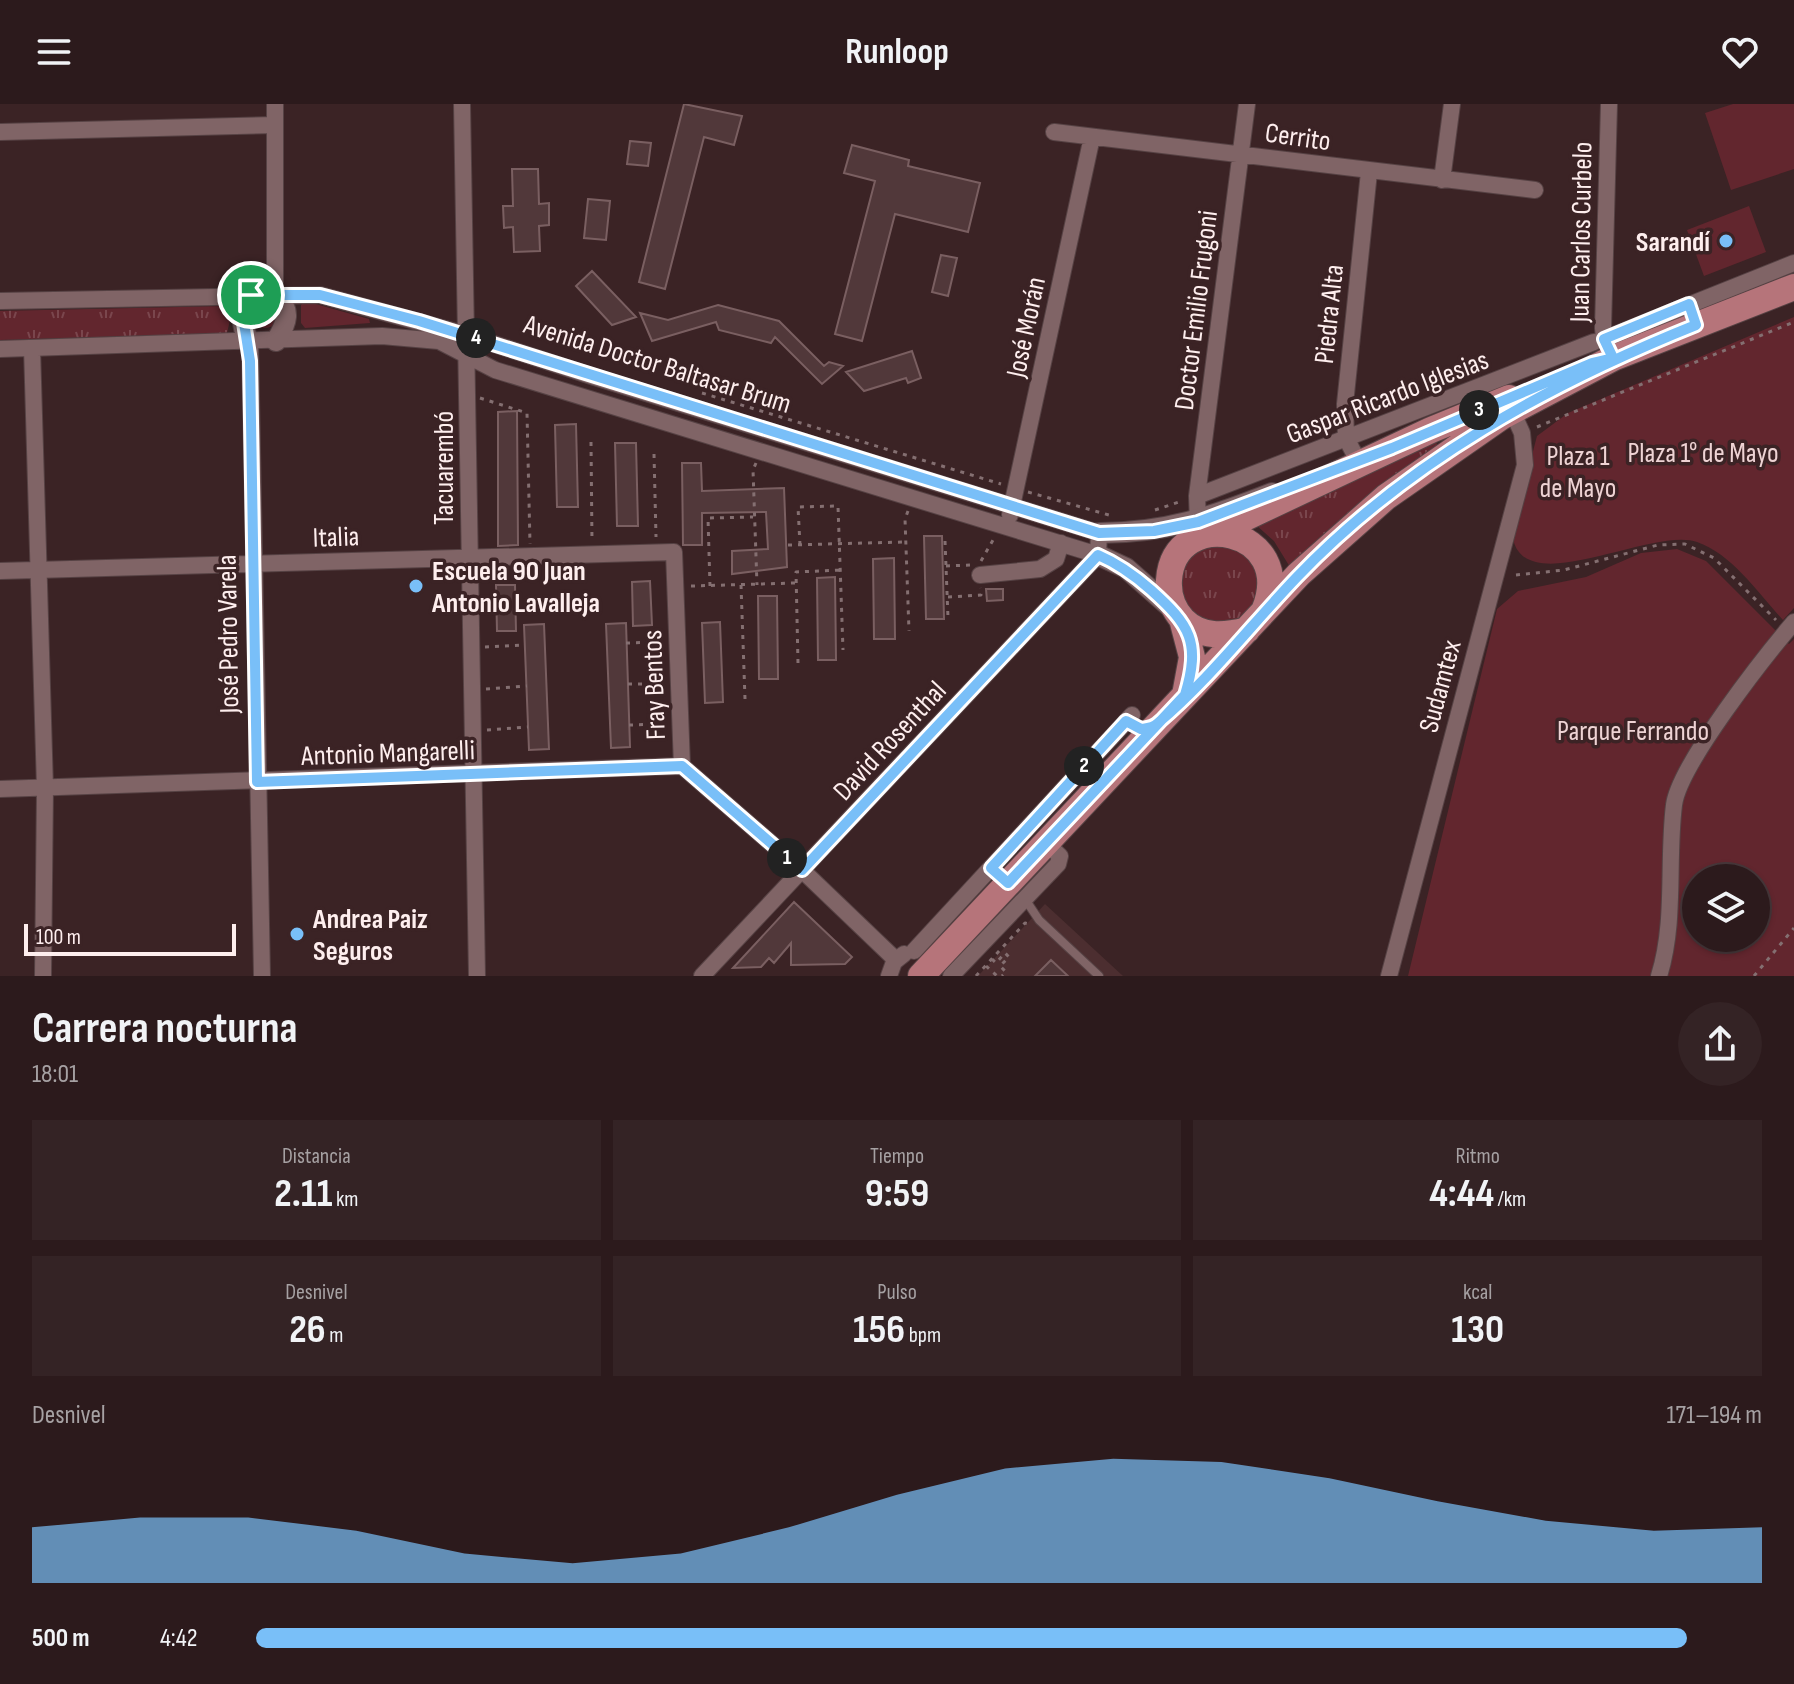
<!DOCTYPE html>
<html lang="es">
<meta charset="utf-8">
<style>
:root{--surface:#2c1a1c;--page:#342325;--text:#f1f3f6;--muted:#a6a1a3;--line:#48383b;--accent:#79bff8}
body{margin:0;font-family:"Sofia Sans Condensed",sans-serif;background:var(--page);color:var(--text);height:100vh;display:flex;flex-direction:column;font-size:30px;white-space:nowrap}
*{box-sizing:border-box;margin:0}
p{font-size:26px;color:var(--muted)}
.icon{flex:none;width:44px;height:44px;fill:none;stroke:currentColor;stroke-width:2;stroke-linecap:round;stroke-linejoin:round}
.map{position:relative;height:872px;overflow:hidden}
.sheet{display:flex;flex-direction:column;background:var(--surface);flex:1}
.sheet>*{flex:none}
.buttons{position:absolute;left:1682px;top:760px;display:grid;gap:16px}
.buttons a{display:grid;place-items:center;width:88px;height:88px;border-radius:50%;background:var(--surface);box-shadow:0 2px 6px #0004,0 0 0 2px var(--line);font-size:40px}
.scale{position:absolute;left:24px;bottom:20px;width:212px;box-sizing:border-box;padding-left:8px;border:4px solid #feeeee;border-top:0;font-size:22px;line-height:28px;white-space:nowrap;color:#feeeee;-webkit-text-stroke:6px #3b2325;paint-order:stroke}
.pin{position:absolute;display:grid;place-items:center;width:68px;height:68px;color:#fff;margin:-34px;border:4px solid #fff;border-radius:50%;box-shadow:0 2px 8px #0007}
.km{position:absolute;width:40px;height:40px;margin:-20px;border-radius:50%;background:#222;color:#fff;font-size:22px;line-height:40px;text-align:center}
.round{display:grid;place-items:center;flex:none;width:84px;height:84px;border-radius:42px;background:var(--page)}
.head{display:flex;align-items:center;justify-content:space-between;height:136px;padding:0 32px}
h1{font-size:44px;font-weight:700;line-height:60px}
.metrics{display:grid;grid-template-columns:repeat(3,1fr);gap:12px;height:136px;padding:8px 32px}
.metrics div{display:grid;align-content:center;border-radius:0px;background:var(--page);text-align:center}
.metrics b{font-size:40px;font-weight:700}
.metrics small{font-size:22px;font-weight:400}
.metrics p{font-size:22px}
.chart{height:224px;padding:16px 32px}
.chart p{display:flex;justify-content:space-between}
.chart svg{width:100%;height:144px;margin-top:8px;fill:var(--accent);opacity:.7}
ul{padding:0 32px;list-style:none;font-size:26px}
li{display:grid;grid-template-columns:128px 96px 1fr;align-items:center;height:60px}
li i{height:20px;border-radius:10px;background:var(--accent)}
header{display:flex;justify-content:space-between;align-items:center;height:104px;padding:0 32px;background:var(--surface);font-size:36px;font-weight:700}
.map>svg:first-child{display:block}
</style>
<header><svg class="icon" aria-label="menu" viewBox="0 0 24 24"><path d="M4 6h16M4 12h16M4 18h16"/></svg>Runloop<svg class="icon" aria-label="heart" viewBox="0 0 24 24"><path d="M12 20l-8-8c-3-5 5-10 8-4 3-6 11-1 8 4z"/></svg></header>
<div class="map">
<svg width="1794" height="872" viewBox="0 0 1794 872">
<defs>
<pattern id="grass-tufts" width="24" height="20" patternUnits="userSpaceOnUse" patternTransform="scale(2)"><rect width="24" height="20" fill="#62262e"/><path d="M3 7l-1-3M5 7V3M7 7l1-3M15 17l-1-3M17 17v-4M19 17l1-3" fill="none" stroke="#7a464d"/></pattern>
</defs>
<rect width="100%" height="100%" fill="#3b2325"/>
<path fill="#4c2e30" d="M1045,800l78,72h-145z"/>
<path fill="url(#grass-tufts)" d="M252 211a13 13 0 1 1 26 0a13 13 0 1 1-26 0Z
M226,202l4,14 -3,13 -227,7v-29z
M1436,336l1,5 -147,122 -16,-26 -19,-17z
M1240,440l24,39c-5,9 -10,26 -17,33 -27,25 -70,-4 -67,-41 0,-9 10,-19 15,-27z"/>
<path fill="#62262e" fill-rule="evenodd" d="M1733,0h61v65l-63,21 -26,-77z
M1749,102l17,46 -62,24 -17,-46z
M305,197l64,18 1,4 -65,5 -4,-5v-18z
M1794,213v291l-11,12c-24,-26 -51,-66 -86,-78 -47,-16 -181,64 -185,-11l25,-95 31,-23z
M1677,445l29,12 83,83 5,-5v337h-386l89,-367 21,-18 68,-14 55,-24zM1696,774h60v60h-60z"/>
<path fill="#51383a" stroke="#7a5f61" stroke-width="2" d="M684,0l58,12 -8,29 -30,-8 -39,152 -26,-7z
M630,37l21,2 -3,23 -21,-2z
M852,41l57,15 -1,6 72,17 -12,49 -73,-18 -33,127 -27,-7 40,-153 -31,-8z
M512,65h26l1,35 10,-1v22l-10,1 1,25 -26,1 -1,-25 -9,1 -1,-22h10z
M588,95l22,2 -4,39 -22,-2z
M941,151l16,3 -9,38 -16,-4z
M592,167l44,46 -24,8 -36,-39z
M718,201l61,16 45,45 5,-4 14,4 -21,18 -47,-47 -4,6 -52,-13 -3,-8 -64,19 -12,-28 28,7z
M912,247l9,27 -13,5 -2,-5 -42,13 -18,-19z
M517,307l1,134 -20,1v-134z
M576,320l2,83h-21l-2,-82z
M615,339h21l2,83h-21z
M682,359h19l1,28 82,-3 3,79 -55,7v-23l36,-2 -2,-37 -64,1v32h-19z
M924,432h18l2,83h-18z
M894,454l1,81h-21l-1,-80z
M835,473l1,83h-18l-1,-82z
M650,477l2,44 -19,1 -1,-44z
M496,481h19l1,46h-19z
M986,485h17v11l-16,1z
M758,492h19l1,83h-19z
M720,518l3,80 -18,1 -3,-80z
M626,519l4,124 -19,1 -5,-124z
M544,520l5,125 -20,1 -5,-125z
M794,798l58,55 -7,7 -54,1v-22l-17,20 -5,-5 -8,9 -28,1z
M1051,856l17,16h-33z"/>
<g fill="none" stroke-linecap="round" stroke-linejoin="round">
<g stroke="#564244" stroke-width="10">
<path id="service" d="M1025,795l14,21 60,56"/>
</g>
<g stroke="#564244" stroke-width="18">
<path id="minor" d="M462,0l15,872
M1609,0l-6,224 1,11 9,19
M0,28l275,-7
M1054,28l481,58
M1442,76l10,-76
M275,191v-191
M0,197l320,-6 147,40 124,41 508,157 -1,22 -396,421
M1604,235l190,-76
M250,239l12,633
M32,244l13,440 -2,188
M0,245l382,-13 57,5 56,29 603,185
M1357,355l-11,-21 -1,-34 24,-232
M1197,392l397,-154
M1010,411l82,-378
M1198,418l-1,-26 50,-392
M0,467l674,-19 8,214 120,104 94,90
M980,471l60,-6 16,-10 5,-16
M0,685l682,-23
M914,847l218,-236
M889,872l5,-14 10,-8
M951,872l107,-112 2,-8 -14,-13
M1389,872l136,-511 -3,-32 -10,-22
M1659,872c17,-54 8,-115 15,-171 5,-40 91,-149 120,-183"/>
</g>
<g stroke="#564244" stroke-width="22">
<path id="tertiary" d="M275,191c17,15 12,28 1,46
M250,239c-9,-17 -12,-33 1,-48
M1099,429c67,0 112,-16 173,-40
M1098,451l28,13 52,46"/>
</g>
<g stroke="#564244" stroke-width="28">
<path id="primary" d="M1211,430l220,-104 78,-32
M1182,515l10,38 -7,38
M1247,526c-23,6 -46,8 -64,-10 -10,-11 -15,-25 -14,-40 5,-76 130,-53 95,31
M921,872l378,-402 87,-77 115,-80 112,-59 181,-71"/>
</g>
<path stroke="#846f71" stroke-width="3" stroke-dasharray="4 6" stroke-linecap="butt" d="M702,289l299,91
M480,294l47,15 3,131
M1537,323l257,-105
M591,338l1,100
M654,350l2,83
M756,359l-3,7 4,115
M1028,388l81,23
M1155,406l27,-9
M908,407l-3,8 4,112
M945,437l3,77
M788,441l117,-3
M800,441l-2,-38 40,-1 5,144
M981,457l12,-21
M946,462l26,-1
M1516,471l48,-5 94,-25 27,-1 29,14 62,62
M741,481l4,114
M691,482l104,-3
M710,482l-2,-68 45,-1
M948,493l33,-2 -1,-7
M626,539l35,-1
M485,543l40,-2
M798,559l-2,-91 44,-2
M628,580h35
M486,585l41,-3
M629,621l36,-1
M487,626l41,-3
M992,855l4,4 9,-10 4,4 -9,9 6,6 -4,4
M986,862l11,10
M976,872l49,-53 4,1
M1754,872l40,-48"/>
<use href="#service" stroke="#806466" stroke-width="8"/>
<use href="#minor" stroke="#806466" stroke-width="16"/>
<use href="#tertiary" stroke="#806466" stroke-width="20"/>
<use href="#primary" stroke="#b6747a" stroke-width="26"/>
</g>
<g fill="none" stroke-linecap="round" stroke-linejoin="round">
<g stroke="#fff" stroke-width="16">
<path id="route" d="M251,191l-9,15 8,51 7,421 425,-16 120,104 296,-315c21,9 36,20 53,35 39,35 50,52 34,105l-177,188 -17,-15 135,-147 15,8c7,-1 12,-1 17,-6 50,-42 94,-99 139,-146 111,-116 252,-193 399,-252l-7,-21 -85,35 9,19 -21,5 -200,85 -194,74 -44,9 -55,2 -680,-212 -99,-26h-69"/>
</g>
<use href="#route" stroke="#79bff8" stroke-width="10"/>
</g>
<g fill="#79bff8" stroke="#3b2325" stroke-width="3">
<circle cx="1726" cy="137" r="8"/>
<circle cx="416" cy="482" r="8"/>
<circle cx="297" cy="830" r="8"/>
</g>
<g text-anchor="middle" stroke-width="7" stroke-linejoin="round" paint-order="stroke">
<g font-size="28" fill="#feeeee" stroke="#3b2325">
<text transform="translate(1298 32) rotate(8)" y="10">Cerrito</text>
<text transform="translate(1580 128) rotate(-89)" y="10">Juan Carlos Curbelo</text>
<text transform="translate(1195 206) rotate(-83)" y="10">Doctor Emilio Frugoni</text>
<text transform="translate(1328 210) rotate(-84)" y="10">Piedra Alta</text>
<text transform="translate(1025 223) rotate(-78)" y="10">José Morán</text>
<text transform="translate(658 259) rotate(17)" y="10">Avenida Doctor Baltasar Brum</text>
<text transform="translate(1387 292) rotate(-21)" y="10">Gaspar Ricardo Iglesias</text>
<text transform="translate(443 364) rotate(-90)" y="10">Tacuarembó</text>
<text transform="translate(336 432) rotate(-2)" y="10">Italia</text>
<text transform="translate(227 530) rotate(-91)" y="10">José Pedro Varela</text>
<text transform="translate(653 581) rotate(-92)" y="10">Fray Bentos</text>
<text transform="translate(1439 582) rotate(-75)" y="10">Sudamtex</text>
<text transform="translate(889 636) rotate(-47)" y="10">David Rosenthal</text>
<text transform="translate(388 648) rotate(-2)" y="10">Antonio Mangarelli</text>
</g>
<g font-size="28" font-weight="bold" fill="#feeeee" stroke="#3b2325" text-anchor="start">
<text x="1710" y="147" text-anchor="end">Sarandí</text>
<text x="432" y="476">Escuela 90 Juan<tspan x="432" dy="32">Antonio Lavalleja</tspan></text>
<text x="313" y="824">Andrea Paiz<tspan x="313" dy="32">Seguros</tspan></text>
</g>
<g font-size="28" fill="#eed3d4" stroke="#3b2325">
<text x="1703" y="358">Plaza 1° de Mayo</text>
<text x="1578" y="361">Plaza 1<tspan x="1578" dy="32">de Mayo</tspan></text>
<text x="1633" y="636">Parque Ferrando</text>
</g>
</g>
</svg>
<div class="buttons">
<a><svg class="icon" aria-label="layers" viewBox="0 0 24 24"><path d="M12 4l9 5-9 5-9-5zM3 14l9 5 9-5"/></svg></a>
</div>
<div class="scale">100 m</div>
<div class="pin" style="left:251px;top:191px;background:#1e9e55"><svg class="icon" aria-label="arrive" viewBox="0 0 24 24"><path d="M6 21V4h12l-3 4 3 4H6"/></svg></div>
<b class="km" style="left:787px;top:754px">1</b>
<b class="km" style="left:1084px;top:662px">2</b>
<b class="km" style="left:1479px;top:306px">3</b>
<b class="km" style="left:476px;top:234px">4</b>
</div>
<section class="sheet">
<div class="head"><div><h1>Carrera nocturna</h1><p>18:01</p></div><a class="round"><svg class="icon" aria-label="share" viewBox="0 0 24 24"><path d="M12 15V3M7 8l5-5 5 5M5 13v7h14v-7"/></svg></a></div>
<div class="metrics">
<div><p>Distancia</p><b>2.11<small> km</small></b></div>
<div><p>Tiempo</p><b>9:59</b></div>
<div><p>Ritmo</p><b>4:44<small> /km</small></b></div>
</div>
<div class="metrics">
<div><p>Desnivel</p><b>26<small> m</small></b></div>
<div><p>Pulso</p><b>156<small> bpm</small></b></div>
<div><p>kcal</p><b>130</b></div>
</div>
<div class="chart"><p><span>Desnivel</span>171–194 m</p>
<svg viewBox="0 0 160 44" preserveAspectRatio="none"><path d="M0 44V27L10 24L20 24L30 28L40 35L50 38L60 35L70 27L80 17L90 9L100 6L110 7L120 12L130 19L140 25L150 28L160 27V44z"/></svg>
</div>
<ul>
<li><b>500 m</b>4:42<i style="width:95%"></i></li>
</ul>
</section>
